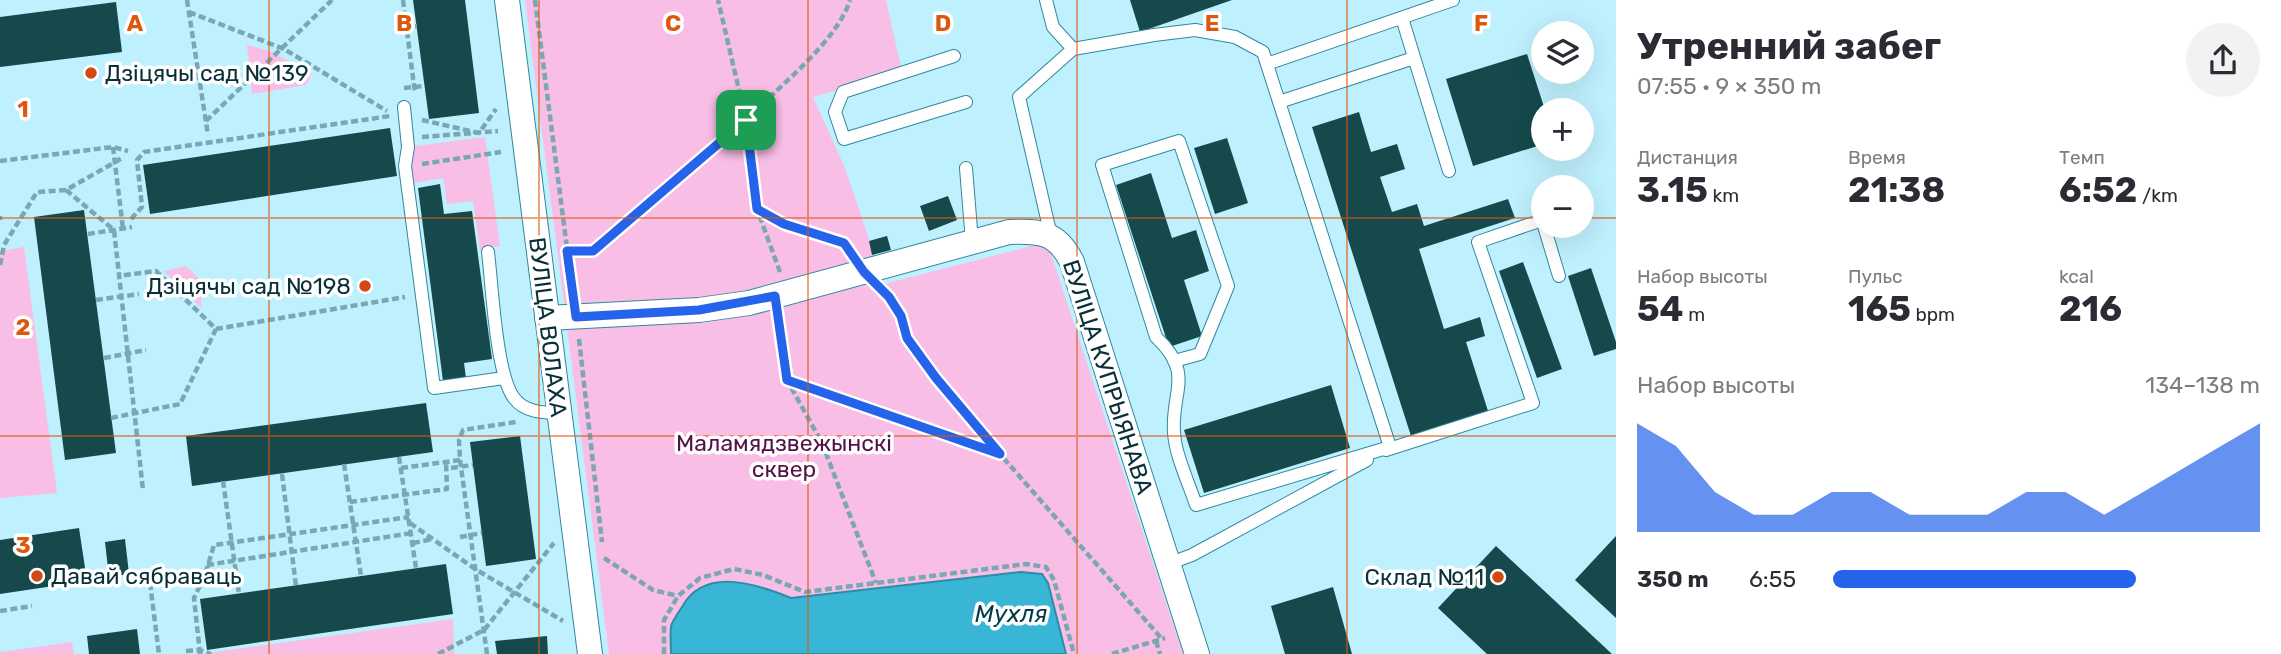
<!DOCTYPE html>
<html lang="ru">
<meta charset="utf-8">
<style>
:root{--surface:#fff;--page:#f2f2f3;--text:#2b2b33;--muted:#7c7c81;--accent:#2563eb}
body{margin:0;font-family:Rubik,sans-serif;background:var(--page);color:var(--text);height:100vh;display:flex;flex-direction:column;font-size:26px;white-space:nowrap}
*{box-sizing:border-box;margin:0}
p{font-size:23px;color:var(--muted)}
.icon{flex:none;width:38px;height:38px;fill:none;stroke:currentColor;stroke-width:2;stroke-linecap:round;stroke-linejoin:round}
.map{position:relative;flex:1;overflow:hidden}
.details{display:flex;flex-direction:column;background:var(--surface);width:665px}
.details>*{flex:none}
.fabs{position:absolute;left:1531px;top:21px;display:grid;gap:14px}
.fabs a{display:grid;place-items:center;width:63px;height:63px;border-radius:50%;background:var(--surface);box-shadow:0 7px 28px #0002;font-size:35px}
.pin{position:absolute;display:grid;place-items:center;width:60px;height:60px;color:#fff;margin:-30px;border-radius:14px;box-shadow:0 4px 10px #0006}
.round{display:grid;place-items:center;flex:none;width:74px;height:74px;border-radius:37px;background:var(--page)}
.head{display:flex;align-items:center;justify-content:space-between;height:119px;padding:0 21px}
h1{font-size:38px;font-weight:700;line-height:52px}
.figures{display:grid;grid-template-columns:repeat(3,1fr);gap:10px;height:119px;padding:7px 21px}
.figures div{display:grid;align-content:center}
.figures b{font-size:35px;font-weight:700}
.figures small{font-size:19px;font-weight:400}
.figures p{font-size:19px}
.chart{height:196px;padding:14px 21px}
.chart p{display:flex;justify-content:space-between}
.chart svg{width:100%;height:126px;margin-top:7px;fill:var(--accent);opacity:.7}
ul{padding:0 21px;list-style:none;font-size:23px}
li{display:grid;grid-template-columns:112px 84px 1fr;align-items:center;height:52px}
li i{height:18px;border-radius:9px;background:var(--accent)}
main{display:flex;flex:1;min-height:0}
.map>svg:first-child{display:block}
</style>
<main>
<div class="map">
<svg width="1616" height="654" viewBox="0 0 1616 654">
<rect width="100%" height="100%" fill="#bff0fe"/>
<path fill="#f9bee6" d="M525,0h361l16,72 -89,25 32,71 39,116 163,-42 136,412h-574z
M247,45l23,6 42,22 -6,12 -54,9z
M485,137l15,109 -20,4 -7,-49 -26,3 -4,-26 -29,5 -6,-36z
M24,247l33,246 -57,5v-247z
M186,266l16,15 -1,27 -37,-37z
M453,619l1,35h-252l6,-1z
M72,642l2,12h-74v-2z"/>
<path fill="#39b5d5" stroke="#2b8da6" stroke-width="2" d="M1021,572l21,2 6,9 18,71h-395c0,-9 -1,-19 0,-28 2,-6 7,-13 11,-19 22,-41 75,-23 109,-9z"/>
<path fill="#15494b" d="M413,0h52l14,113 -50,6z
M1130,0h102l-92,32z
M116,2l6,50 -122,15v-50z
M1527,54l18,56 -1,34 -71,22 -27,-87z
M1359,112l12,40 26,-8 8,25 -25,8 12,35 25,-8 7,22 84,-27 7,19 -96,31 25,80 36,-12 5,19 -19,6 22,69 -77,25 -99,-309z
M390,128l7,48 -247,38 -7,-49z
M1227,138l21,65 -33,11 -21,-66z
M1151,173l21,65 24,-8 13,41 -25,9 18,56 -33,11 -53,-162z
M440,184l4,30 28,-3 20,148 -28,4 2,15 -23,3 -25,-193z
M948,196l9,24 -28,11 -9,-25z
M84,210l32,243 -51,7 -31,-243z
M887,236l4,14 -19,5 -3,-14z
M1523,262l39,107 -25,9 -38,-107z
M1591,268l25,74v7l-22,7 -26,-80z
M1331,385l19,63 -146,45 -20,-63z
M426,403l7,49 -241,34 -6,-50z
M520,436l16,123 -50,7 -16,-124z
M79,528l8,53 -87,13v-54z
M1616,536v82l-41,-38z
M125,539l4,35 -20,3 -4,-35z
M1496,546l116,108h-125l-49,-46z
M446,564l7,50 -246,36 -7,-51z
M1333,587l19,67h-67l-14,-48z
M137,629l3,25h-51l-2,-18z
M547,636l1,18h-51l-2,-13z"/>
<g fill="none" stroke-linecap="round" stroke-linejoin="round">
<g stroke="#3088a0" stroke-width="14">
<path id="service" d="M1046,0l7,27 20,22
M1402,18l47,153
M954,56l-111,36 -8,20 9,27 122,-37
M1267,64l186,-64
M1279,102l135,-44
M404,107l4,40 -3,19 29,222 70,-10
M966,168l6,74
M1544,226l15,50
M1051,236l-32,-139 54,-48 81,-14 41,-5 40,7 28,15 127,395 -194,58c-7,-22 -21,-50 -22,-73 -3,-41 21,-58 -18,-95l-54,-172 77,-24 49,145 -28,68 -26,7
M488,252c4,32 8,123 26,146 10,14 29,15 45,15
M1386,450l147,-47 -55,-161 64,-22 2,3
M1168,564l24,-9 175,-95"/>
</g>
<g stroke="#3088a0" stroke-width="26">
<path id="minor" d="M507,0l83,654
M547,318l152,-8 50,-7 260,-71c32,-1 48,0 63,30l125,392"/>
</g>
<path stroke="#7aa7b3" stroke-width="4.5" stroke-dasharray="7 3.5" stroke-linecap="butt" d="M187,0l21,135
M403,0l12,93
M535,0l38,295
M189,12l95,37 103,62
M394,29l23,-3
M404,88l20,-2
M422,120l57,13 17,-24
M206,121l126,-121
M422,137l76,-6
M113,147l10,82
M0,161l113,-14 15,4
M422,164l79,-12
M66,190l48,40 29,260
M757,209l27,15 60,19 7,9
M0,216v4
M131,219l11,-12 -5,-47 7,-8 246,-36
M88,234l44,-7
M567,251h26l153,-131 -28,-120
M0,265l4,-20 33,-53 29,-2 58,-33
M780,272l-23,-63 -11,-89c31,-32 91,-78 104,-120
M883,291c15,14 16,31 25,47 22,43 61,79 91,115
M96,300l43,-6
M778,316l9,64 35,63 54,140
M216,329l189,-32
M579,339l23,203
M104,358l42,-8
M787,380l213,74 162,185
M111,418l69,-14 36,-75 -60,-58 -38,5
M399,457l17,111
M460,460l27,194
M344,464l17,112
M401,468l59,-8 -1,-20 4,-10 53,-8
M451,468l22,-3
M282,474l14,112
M223,481l16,113
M350,502l97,-13 -1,-28
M410,523l65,46 88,52
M460,537l22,-4
M413,543l20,-4
M604,558l49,32 25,6
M207,565l205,-32
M150,583l9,71
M0,611l32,-5
M1156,641l4,13
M186,651l14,-1 11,4
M200,654l-6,-56 11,-23 9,-30 195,-28
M438,654l46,-24 70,-87
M664,654v-34l14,-24 22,-18 34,-9 29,6 42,17 221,-28 20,3 8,13 20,74
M1112,654l53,-16"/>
<use href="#service" stroke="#fff" stroke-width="12"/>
<use href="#minor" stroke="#fff" stroke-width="24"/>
</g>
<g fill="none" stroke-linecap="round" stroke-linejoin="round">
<g stroke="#fff" stroke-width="14">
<path id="route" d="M746,120l11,89 27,15 60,19 20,29 25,25 12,19 6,22 29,40 64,76 -213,-74 -12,-84 -76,14 -123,7 -9,-66h26z"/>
</g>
<use href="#route" stroke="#2563eb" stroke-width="9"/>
</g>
<path fill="none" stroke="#dd570e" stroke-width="2" stroke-opacity="0.55" d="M269,0v654M539,0v654M808,0v654M1077,0v654M1347,0v654M0,218h1544M1582,218h34M0,436h1616"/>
<g fill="#d14a15" stroke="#fff" stroke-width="2.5">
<circle cx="91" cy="73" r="7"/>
<circle cx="365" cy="286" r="7"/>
<circle cx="37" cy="576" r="7"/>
<circle cx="1498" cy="577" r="7"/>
</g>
<g text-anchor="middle" stroke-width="7" stroke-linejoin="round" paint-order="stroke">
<g font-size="23" fill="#092f38" stroke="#fff" text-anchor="start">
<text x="105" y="81">Дзіцячы сад №139</text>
<text x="351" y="294" text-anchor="end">Дзіцячы сад №198</text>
<text x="51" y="584">Давай сябраваць</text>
<text x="1484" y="585" text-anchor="end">Склад №11</text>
</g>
<g font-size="23" fill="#092f38" stroke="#fff">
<text transform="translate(548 327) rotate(83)" y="8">ВУЛІЦА ВОЛАХА</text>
<text transform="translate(1108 377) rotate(72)" y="8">ВУЛІЦА КУПРЫЯНАВА</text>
</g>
<g font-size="23" fill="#551246" stroke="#fff">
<text x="784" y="451">Маламядзвежынскі<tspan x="784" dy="26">сквер</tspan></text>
</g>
<g font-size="24" font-style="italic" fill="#023b48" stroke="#fff">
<text x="1011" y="622">Мухля</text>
</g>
</g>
<g font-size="23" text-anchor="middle" font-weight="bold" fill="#dd570e" stroke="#fff" stroke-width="7" stroke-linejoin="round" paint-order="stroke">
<text x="135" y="31">A</text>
<text x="404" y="31">B</text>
<text x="673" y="31">C</text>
<text x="943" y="31">D</text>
<text x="1212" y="31">E</text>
<text x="1481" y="31">F</text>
<text x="23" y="117">1</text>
<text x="23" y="335">2</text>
<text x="23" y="553">3</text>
</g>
</svg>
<div class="fabs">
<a><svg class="icon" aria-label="layers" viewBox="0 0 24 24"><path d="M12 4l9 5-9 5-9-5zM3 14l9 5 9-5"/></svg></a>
<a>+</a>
<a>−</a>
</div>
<div class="pin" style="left:746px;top:120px;background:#1e9e55"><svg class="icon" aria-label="arrive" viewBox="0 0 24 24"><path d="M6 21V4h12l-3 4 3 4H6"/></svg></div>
</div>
<section class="details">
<div class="head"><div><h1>Утренний забег</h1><p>07:55 · 9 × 350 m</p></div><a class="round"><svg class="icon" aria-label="share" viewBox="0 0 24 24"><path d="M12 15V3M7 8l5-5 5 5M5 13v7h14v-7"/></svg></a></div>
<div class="figures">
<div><p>Дистанция</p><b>3.15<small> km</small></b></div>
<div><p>Время</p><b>21:38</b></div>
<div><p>Темп</p><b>6:52<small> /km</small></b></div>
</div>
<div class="figures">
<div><p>Набор высоты</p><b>54<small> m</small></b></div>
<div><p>Пульс</p><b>165<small> bpm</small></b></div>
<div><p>kcal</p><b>216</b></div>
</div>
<div class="chart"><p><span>Набор высоты</span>134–138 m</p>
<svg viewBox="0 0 160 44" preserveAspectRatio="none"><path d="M0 44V6L10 14L20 30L30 38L40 38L50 30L60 30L70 38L80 38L90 38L100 30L110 30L120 38L130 30L140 22L150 14L160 6V44z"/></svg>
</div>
<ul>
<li><b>350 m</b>6:55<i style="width:71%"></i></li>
</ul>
</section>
</main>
